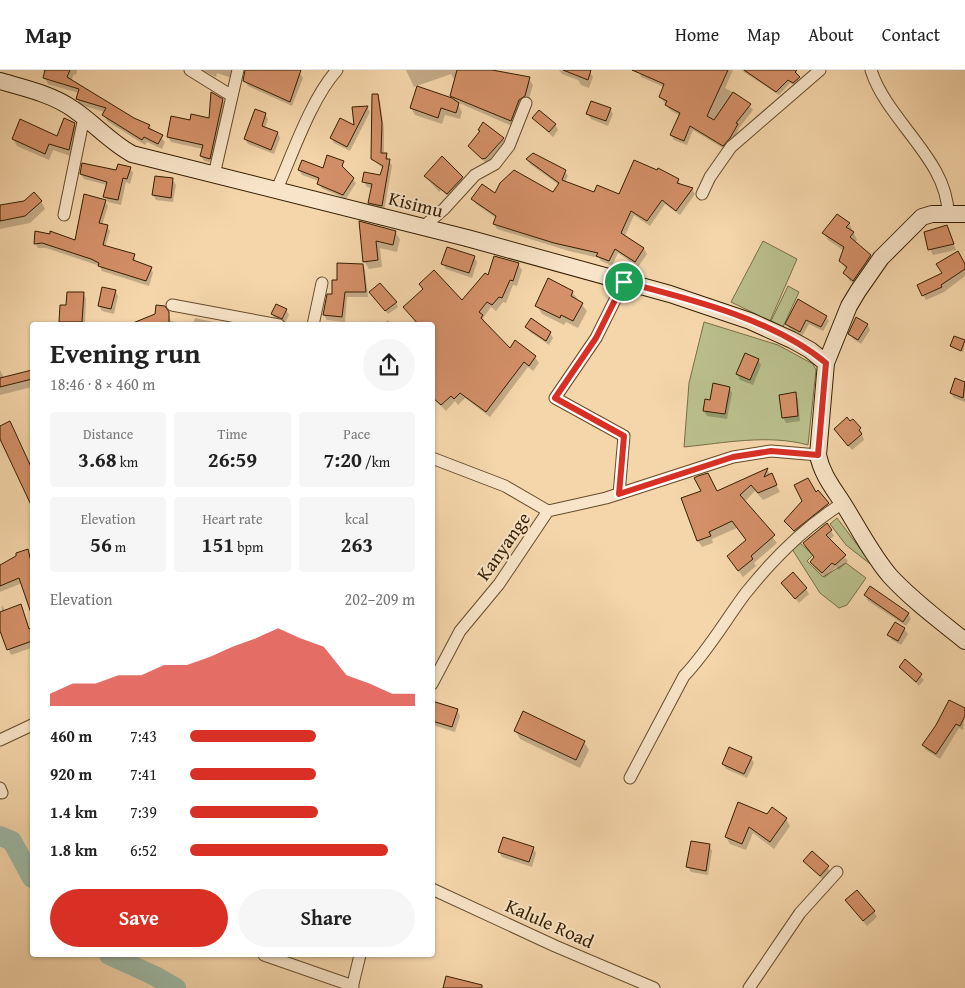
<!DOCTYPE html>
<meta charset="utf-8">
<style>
:root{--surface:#fff;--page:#f6f6f6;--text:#222;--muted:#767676;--line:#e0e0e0;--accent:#d93025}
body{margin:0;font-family:"Gentium Book Plus",serif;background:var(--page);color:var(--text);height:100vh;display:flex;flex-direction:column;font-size:19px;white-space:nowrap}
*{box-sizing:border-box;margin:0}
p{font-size:16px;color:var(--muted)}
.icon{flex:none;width:28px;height:28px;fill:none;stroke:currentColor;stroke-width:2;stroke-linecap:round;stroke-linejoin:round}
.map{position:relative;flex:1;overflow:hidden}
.details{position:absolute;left:30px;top:252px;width:405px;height:635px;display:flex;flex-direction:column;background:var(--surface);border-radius:5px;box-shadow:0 1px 4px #0004}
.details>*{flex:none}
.pin{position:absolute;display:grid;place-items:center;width:42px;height:42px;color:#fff;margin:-21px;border:2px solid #fff;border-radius:50%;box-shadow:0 1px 5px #0007}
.round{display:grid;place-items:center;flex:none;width:52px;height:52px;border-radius:26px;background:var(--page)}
.headline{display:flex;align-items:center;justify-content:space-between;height:85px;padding:0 20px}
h1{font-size:28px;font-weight:700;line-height:38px}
.stats{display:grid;grid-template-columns:repeat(3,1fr);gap:8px;height:85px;padding:5px 20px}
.stats div{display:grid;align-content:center;border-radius:5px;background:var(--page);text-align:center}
.stats b{font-size:21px;font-weight:700}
.stats small{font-size:14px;font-weight:400}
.stats p{font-size:14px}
.chart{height:140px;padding:10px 20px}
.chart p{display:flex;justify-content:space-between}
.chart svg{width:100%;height:90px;margin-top:5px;fill:var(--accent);opacity:.7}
.button{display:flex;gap:10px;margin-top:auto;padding:10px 20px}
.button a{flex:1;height:58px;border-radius:30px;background:var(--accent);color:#fff;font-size:20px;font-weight:700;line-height:58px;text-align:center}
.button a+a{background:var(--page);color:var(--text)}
ul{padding:0 20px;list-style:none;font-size:16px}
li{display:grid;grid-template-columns:80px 60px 1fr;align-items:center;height:38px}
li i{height:12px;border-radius:6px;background:var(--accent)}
header{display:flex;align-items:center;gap:30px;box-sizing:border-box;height:70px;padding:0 25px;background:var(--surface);border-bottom:1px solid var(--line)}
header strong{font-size:24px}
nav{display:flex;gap:28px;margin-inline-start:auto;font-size:18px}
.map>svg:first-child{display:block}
</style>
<header>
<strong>Map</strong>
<nav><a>Home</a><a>Map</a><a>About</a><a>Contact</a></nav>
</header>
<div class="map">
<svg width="965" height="918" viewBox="0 0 965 918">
<rect width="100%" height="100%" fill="#f5d6ab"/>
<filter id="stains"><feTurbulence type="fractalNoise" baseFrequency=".004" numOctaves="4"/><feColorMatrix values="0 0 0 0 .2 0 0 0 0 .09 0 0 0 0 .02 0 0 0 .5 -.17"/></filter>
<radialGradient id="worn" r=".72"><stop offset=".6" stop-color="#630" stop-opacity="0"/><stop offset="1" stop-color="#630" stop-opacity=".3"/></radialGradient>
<path fill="#b9be8b" stroke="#776e46" d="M763,171l34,18 -27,62 -39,-19z
M788,216l11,6 -16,35 -12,-6z
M704,252l74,23 35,19 3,6 -8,75c-40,-11 -84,-2 -124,2l5,-64z
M837,448l37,49 -28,-22 -16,-21z
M800,473l13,12 -6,6 16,16 23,-14 20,15 -19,27 -8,3 -19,-15 -28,-44z"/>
<path fill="#0003" d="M42,0h35l-1,5 -2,-1 -3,7 63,38 15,7 16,16 -3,7 -15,-7 -2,3 -38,-24 -3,-6 1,-3 -24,-7 -4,-6 2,-6 -31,-9 -3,-6 1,-6z
M202,0h34l-4,8 -15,-5 -1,4z
M246,0h47l7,3 3,5 -11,28 -44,-20 -3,-5z
M406,0h82l41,9 4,6 -5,17 -14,25 -57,-25 5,10 -2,7 -15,-4 -3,9 -27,-9 -4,-7 43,-8 -2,-5 4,-17 -2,1 -3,-5 -37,13z
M559,0l31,2 3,5 -4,11 -8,-3 -3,-5 -16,-6z
M639,0h94l-8,18 15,8 13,14 -14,18 -6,15 -7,7 -33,-20 -6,15 -13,-5 -3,-5 9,-19 -10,-6 -10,-13 4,-10 -23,-10z
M741,0h56l-1,6 5,6 -5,4 -6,-3 -11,12z
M377,25l3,6 4,29v24l2,1 6,11 -8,45 -11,-3 -3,-5 2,-15 -5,-1 -3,-5 16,-6 4,-7 -9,-7 13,8 2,-3 -17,-8z
M222,30l4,6 -13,57 -9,-2 -3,-5 2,-7 -32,-7 -3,-5 23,-16 19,-2z
M367,37l3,5 -20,39 -16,-8 -3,-5 24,-10z
M610,39l3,5 -5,12 -17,-7 -3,-5z
M265,44l3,5 -3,9 13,5 2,5 -6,16 -26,-10 -3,-5z
M533,48l22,6 3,6 -5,7z
M74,54l5,7 -6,26 -20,-7 -4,10 -32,-14 -4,-7 45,-1z
M503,69l3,4 -18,19 -2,1 -17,-17z
M527,89l38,12 3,5 -3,6 29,12 26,1 58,-15 3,5 11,4 3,5 -15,21 -15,-11 -15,22 -16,-11 -9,21 19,13 3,5 -9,13 -20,-14 -6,13 -11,-5 -2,-3 -30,-7 -72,-22 -3,-5 2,-6 -20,-14 -3,-5 22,-4 59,-1 5,-9 -29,-21z
M342,92l2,8 12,13 -10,16 -25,-11 -2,-7 -17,-6 -3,-5 24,-1z
M130,98l3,5 -3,11 -4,-2 -5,23 -13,-3 -3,-5 2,-12 -23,-6 -3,-5 36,-2z
M425,106l37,2 3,5 -14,16 -10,-9 -2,2z
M172,109l4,6 -3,17 -17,-2 -3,-5z
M41,131l4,8 -15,14 -30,6v-22z
M105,131l3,5 -6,19 5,1 3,5 -5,16 29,9 2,7 15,5 2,5 -4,13 -47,-15 -2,-5 -54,-18h-8l-3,-5 1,-10 40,9z
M360,153l35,9 5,7 -3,13 -17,-4 2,19 -13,2 -5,-8z
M849,153l8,17 -2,3 15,13 4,7 -17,24 -8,-7 -4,-7 2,-3 -7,-9 4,-10 -16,-11 -4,-7z
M949,162l7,18 -23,5 -3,-6z
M474,187l3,5 -5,16 -26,-9 -3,-5z
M518,194l4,6 -5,16 -4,-1 -7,18 -3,-1 -7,9 -5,-4 -8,11 2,5 25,27 25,7 4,6 -6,8 -5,-4 -38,50 -25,-19 -7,7 -3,-4 -9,10 -14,-14v-72h-14l-14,-18 19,-17 -3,-5 42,17 27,-26z
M362,195l3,5 3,27h-21l-2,25 -18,-2 -3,-5 14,-34z
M965,196v10l-21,16 -18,8 -3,-5z
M115,221l3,5 -4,18 -12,-3 -3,-5z
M572,222l15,19 -9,17 -12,-6 -2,3 -22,-11 -5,-8z
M370,223l26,10 2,4 -10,7z
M83,224l3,4 -1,27h-23l-1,-19h6z
M799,231l27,16 3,4 -6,10 -14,-7 -7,12 -13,-8 -2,-4z
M286,240l3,5 -4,8 -10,-4 -3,-5z
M168,242l3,9 22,3 2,-6 33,7h-100z
M388,250l4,5h-10z
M867,254l3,6 -9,14 -8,-5 -3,-5z
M527,257l23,6 3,5 -4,7 -19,-13z
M955,267l10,5 -2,10 -12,-6z
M758,290l3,5 -8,20 -13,-5 -3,-6z
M0,300l4,8 28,-7v16l-32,8z
M955,310l10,3v19l-11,-4 -3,-5z
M729,318l3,5 -5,26 -20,-3 -3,-5 7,-9z
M795,324l3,5 2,22 -14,2 -3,-6z
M0,358l14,3 18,38v35l-32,-68z
M860,359l4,11 -12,10 -13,-15z
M767,399l13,23 -17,8 -8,-9 -11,11 33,41 -23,20 2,3 -13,11 -15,-20 19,-16 -10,-13 -25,11 1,4 -11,4 -4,-6 19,-49z
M818,422l13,17 -34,27 -11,-15z
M831,461l3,5 -5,4 19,21 -9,9 -3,-3 -11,11 -11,-11 -3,-5 4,-4 -10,-15z
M28,481l4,12v38l-2,1 -8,-19 -22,9v-27z
M783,514l23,5 3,5 -10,9z
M865,525l43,18 3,6 -5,7 -38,-25z
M2,535l3,6h18l7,19 2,-1v22l-1,-3 -20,7 -11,-26z
M904,559l4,5 -7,11 -9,-5 -3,-5z
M905,591l19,19 -5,6 -19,-19z
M432,632l25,8 3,6 -5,16 -23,-7z
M965,640l-2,20 -4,-2 -19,31 -14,-9 -3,-5z
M515,660l69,12 5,8 -9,18 -60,-29z
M751,688l3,5 -7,15 -21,-9 -3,-5z
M768,745l18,4 4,7 -16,23 -21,-16 -7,17 -16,-6 -4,-7z
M709,775l3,6 -4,24 -17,-3 -3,-5z
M533,778l3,5 -4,14 -30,-10 -3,-5z
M813,782l18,20 -7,9 -19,-20z
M847,831l27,11 3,5 -10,9z"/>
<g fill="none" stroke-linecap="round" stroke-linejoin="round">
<path stroke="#9db9a6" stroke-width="20" d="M0,766l12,5 20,37
M109,885l46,21 21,12"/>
</g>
<path fill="#d49068" stroke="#351e00" d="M45,0h25l-3,7 67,41 16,7 -2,3 15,7 -5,9 -14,-7 -2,3 -40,-25 4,-7 -30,-9 3,-10 -36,-11z
M245,0h56l-11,32 -47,-21z
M457,0h35l38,7 -5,19 -6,4 -8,21 -61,-25z
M563,0h28l-3,10z
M632,0h96l-21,46 7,4 19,-28 18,12 -15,19 2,1 -8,14 -7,8 -33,-20 -6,15 -14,-6 10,-22 -15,-8 2,-4 -8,-4 5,-13z
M744,0h53l-2,2 5,5 -7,6 -5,-3 -12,12z
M417,16l35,12 7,5 -3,10 -15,-5 -3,10 -28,-10z
M211,22l12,7 -13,60 -10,-3 3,-11 -36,-8 4,-21 19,4 1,-6 18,4z
M372,24h6l4,29 -1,30h6l-1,6h4l-8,47 -14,-3 4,-19 -10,-2 2,-10 16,3 3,-9 -12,-7z
M591,31l20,7 -5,13 -20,-7z
M368,36l-21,41 -17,-9 10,-20 14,7 -2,-18z
M255,39l11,4 -4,13 16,6 -7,18 -27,-11z
M539,40l17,14 -7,8 -17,-14z
M64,48l11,5 -6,27 -20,-6 -4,10 -33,-15 8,-20 37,17z
M483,52l21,16 -18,20 -4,1 -14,-13 12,-15 -2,-1z
M533,83l33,17 -4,10 32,12 3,-7 22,9 15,-34 23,10 1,-2 21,11 -2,4 16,5 -17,23 -14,-11 -15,21 -16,-10 -10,22 23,15 -9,14 -20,-13 -6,12 -13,-5 2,-3 -44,-10 -61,-19 3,-8 -25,-17 11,-15 13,9 5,-10 14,-13 39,22 6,-9 -33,-24z
M327,85l17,6 -2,5 12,12 -11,17 -26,-11 2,-6 -21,-8 4,-10 21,8z
M442,86l21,21 -16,17 -23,-18z
M82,93l34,7 2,-6 13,3 -4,12 -4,-1 -5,22 -15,-3 4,-15 -27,-8z
M155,106l18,2 -2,20 -19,-3z
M34,122l8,9 -17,15 -25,5v-16l24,-4z
M84,124l22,6 -7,23 9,2 -5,20 32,9 -2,6 19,7 -6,14 -48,-15 1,-3 -8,-4 -49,-16 -8,1 1,-13 15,3v-3l25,9z
M837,144l13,9 -4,4 8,5 -4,5 21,18 -18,26 -10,-8 4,-6 -8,-6 5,-14 -22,-14z
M359,151l37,10 -3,14 -17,-4 2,19 -15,2z
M947,155l7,19 -26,6 -4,-18z
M447,177l28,9 -6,17 -28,-9z
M958,181l7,13v5l-24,16 1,2 -20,9 -5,-11 25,-12 -6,-9z
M494,186l25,7 -6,18 -3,-1 -8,18 -3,-1 -7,8 -5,-3 -8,10 4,3 -2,3 29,30 5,-8 21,16 -7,10 -5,-4 -38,50 -26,-19 -6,6 -3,-3 -10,9 -9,-8v-72h-13l-16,-18 20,-18 -4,-5 15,-14 28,30 23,-27 3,2z
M337,193l26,1 3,28h-21l-3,25 -19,-2 4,-21h5v-14h5z
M548,208l25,13 -2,5 12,7 -10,18 -12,-6 -1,3 -25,-12z
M380,213l17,19 -12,9 -16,-19z
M102,217l14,3 -5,19 -13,-3z
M67,222h17l-2,30h-23l1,-17h6z
M798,229l29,17 -6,11 -15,-7 -6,12 -15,-8z
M276,234l11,5 -5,10 -11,-5z
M156,235l9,1 4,6v13h-41l27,-11z
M856,247l12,7 -10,16 -10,-6z
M531,248l20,14 -5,9 -21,-14z
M954,266l11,4 -4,11 -11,-5z
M745,283l14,6 -9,21 -14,-6z
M32,300v9l-32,8v-9z
M955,308l10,4 -2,16 -13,-5z
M713,313l17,4 -5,27 -22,-3 2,-12 5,1z
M796,322l2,24 -16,2 -3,-23z
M847,347l3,4 3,-2 8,9 -2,2 3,4 -14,12 -14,-17z
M10,351l22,48v38l-32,-68v-13z
M768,398l-4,9 8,-4 5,12 -19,8 -7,-8 -11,10 35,40 -24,21 2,3 -15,12 -11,-15 19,-16 -14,-19 -23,11 2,4 -14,5 -16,-43 20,-7 -7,-13 4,-2 10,-3 9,18z
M808,408l8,14 2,-2 11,13 -35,28 -10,-10 18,-20 -8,-16z
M827,453l5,7 -6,5 20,20 -11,10 -3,-2 -10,10 -12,-11 4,-5 -11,-14z
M28,479l4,17 -1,47 -12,-35 -19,8v-21l16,-9v-3z
M793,502l14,16 -12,11 -14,-16z
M870,516l39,27 -6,9 -39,-27z
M21,534l8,25 3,-2v14l-25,9 -7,-19v-19z
M895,552l10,6 -7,13 -11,-6z
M905,589l17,15 -6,8 -17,-15z
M949,630l16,8v8l-5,10 -4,-2 -20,30 -14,-9 14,-20z
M432,631l26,8 -6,18 -20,-6z
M523,641l62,30 -9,19 -62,-29z
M729,677l23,10 -8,17 -22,-10z
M738,732l29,12 5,-7 15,11 -17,24 -21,-15 -7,17 -17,-7z
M503,767l31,10 -5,15 -31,-10z
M691,771l19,3 -4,27 -20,-4z
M812,781l17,15 -9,10 -17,-15z
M857,820l18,21 -12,10 -18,-21z
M446,906l36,9v3h-39z"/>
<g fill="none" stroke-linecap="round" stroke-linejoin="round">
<g stroke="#654c2b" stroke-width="13">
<path id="street" d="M190,0l42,26
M871,0c16,51 77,90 77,144
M214,105l24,-105
M277,119c16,-36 34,-90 60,-119
M702,124l8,-17 21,-30 89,-77
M64,145l20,-98
M423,157l21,-18 31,-34 20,-11 14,-18 17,-43
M172,235l107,20
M313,255l9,-42
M432,388l73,28 43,25
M619,424l5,-58 -69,-38 41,-60 28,-56
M432,614l28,-53 39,-47 49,-73 58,-13 127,-41 38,-6 47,4
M0,670l32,-15
M630,708l54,-102c23,-24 41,-55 61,-82 27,-34 61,-68 98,-91
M0,718l2,5
M432,819l123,57 99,42
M264,885l89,31
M352,918l8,-33
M749,918l51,-75 37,-41"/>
</g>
<g stroke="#351e00" stroke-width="18">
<path id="secondary" d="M0,11c24,7 52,13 73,28 21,14 37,33 59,45l335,84 203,56 80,27 42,19 18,10 16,13
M965,144h-33l-10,3 -41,41 -23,33 -9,15 -23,57 -8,92c4,20 16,34 26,50 15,24 28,50 46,71 22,24 49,44 75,65"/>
</g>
<use href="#street" stroke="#f8e4c8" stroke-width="11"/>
<use href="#secondary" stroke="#f8e4c8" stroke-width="16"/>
</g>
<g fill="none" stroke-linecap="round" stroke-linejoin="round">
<g stroke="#fff" stroke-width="10">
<path id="route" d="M624,212c66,17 149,37 202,81l-8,92 -47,-4 -38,6 -114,37 5,-58 -69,-38 41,-60z"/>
</g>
<use href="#route" stroke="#d93025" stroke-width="6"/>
</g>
<g text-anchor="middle" stroke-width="4" stroke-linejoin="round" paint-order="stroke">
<g font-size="19" fill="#351e00" stroke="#f8e4c8">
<text transform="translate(416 134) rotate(14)" y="7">Kisimu</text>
<text transform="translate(503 476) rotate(-55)" y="7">Kanyange</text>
<text transform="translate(550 853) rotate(24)" y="7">Kalule Road</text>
</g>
</g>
<rect width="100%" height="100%" filter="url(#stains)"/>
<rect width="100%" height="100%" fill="url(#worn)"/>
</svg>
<div class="pin" style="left:624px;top:212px;background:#1e9e55"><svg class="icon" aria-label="arrive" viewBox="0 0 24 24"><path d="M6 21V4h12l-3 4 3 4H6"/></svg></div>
<section class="details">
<div class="headline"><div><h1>Evening run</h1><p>18:46 · 8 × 460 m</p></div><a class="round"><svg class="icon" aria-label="share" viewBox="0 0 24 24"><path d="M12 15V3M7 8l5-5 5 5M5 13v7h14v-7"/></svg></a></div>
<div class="stats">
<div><p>Distance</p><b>3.68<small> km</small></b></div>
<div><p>Time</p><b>26:59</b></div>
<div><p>Pace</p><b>7:20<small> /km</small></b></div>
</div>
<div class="stats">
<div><p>Elevation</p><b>56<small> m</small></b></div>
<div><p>Heart rate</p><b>151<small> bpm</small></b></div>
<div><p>kcal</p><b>263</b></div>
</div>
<div class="chart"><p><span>Elevation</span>202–209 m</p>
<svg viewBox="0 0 160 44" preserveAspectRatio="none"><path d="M0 44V38L10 33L20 33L30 29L40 29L50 24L60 24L70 20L80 15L90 11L100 6L110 11L120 15L130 29L140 33L150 38L160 38V44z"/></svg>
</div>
<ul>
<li><b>460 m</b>7:43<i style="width:56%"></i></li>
<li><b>920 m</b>7:41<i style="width:56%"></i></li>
<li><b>1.4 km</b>7:39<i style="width:57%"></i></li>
<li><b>1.8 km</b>6:52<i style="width:88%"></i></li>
</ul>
<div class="button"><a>Save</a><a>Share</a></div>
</section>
</div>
